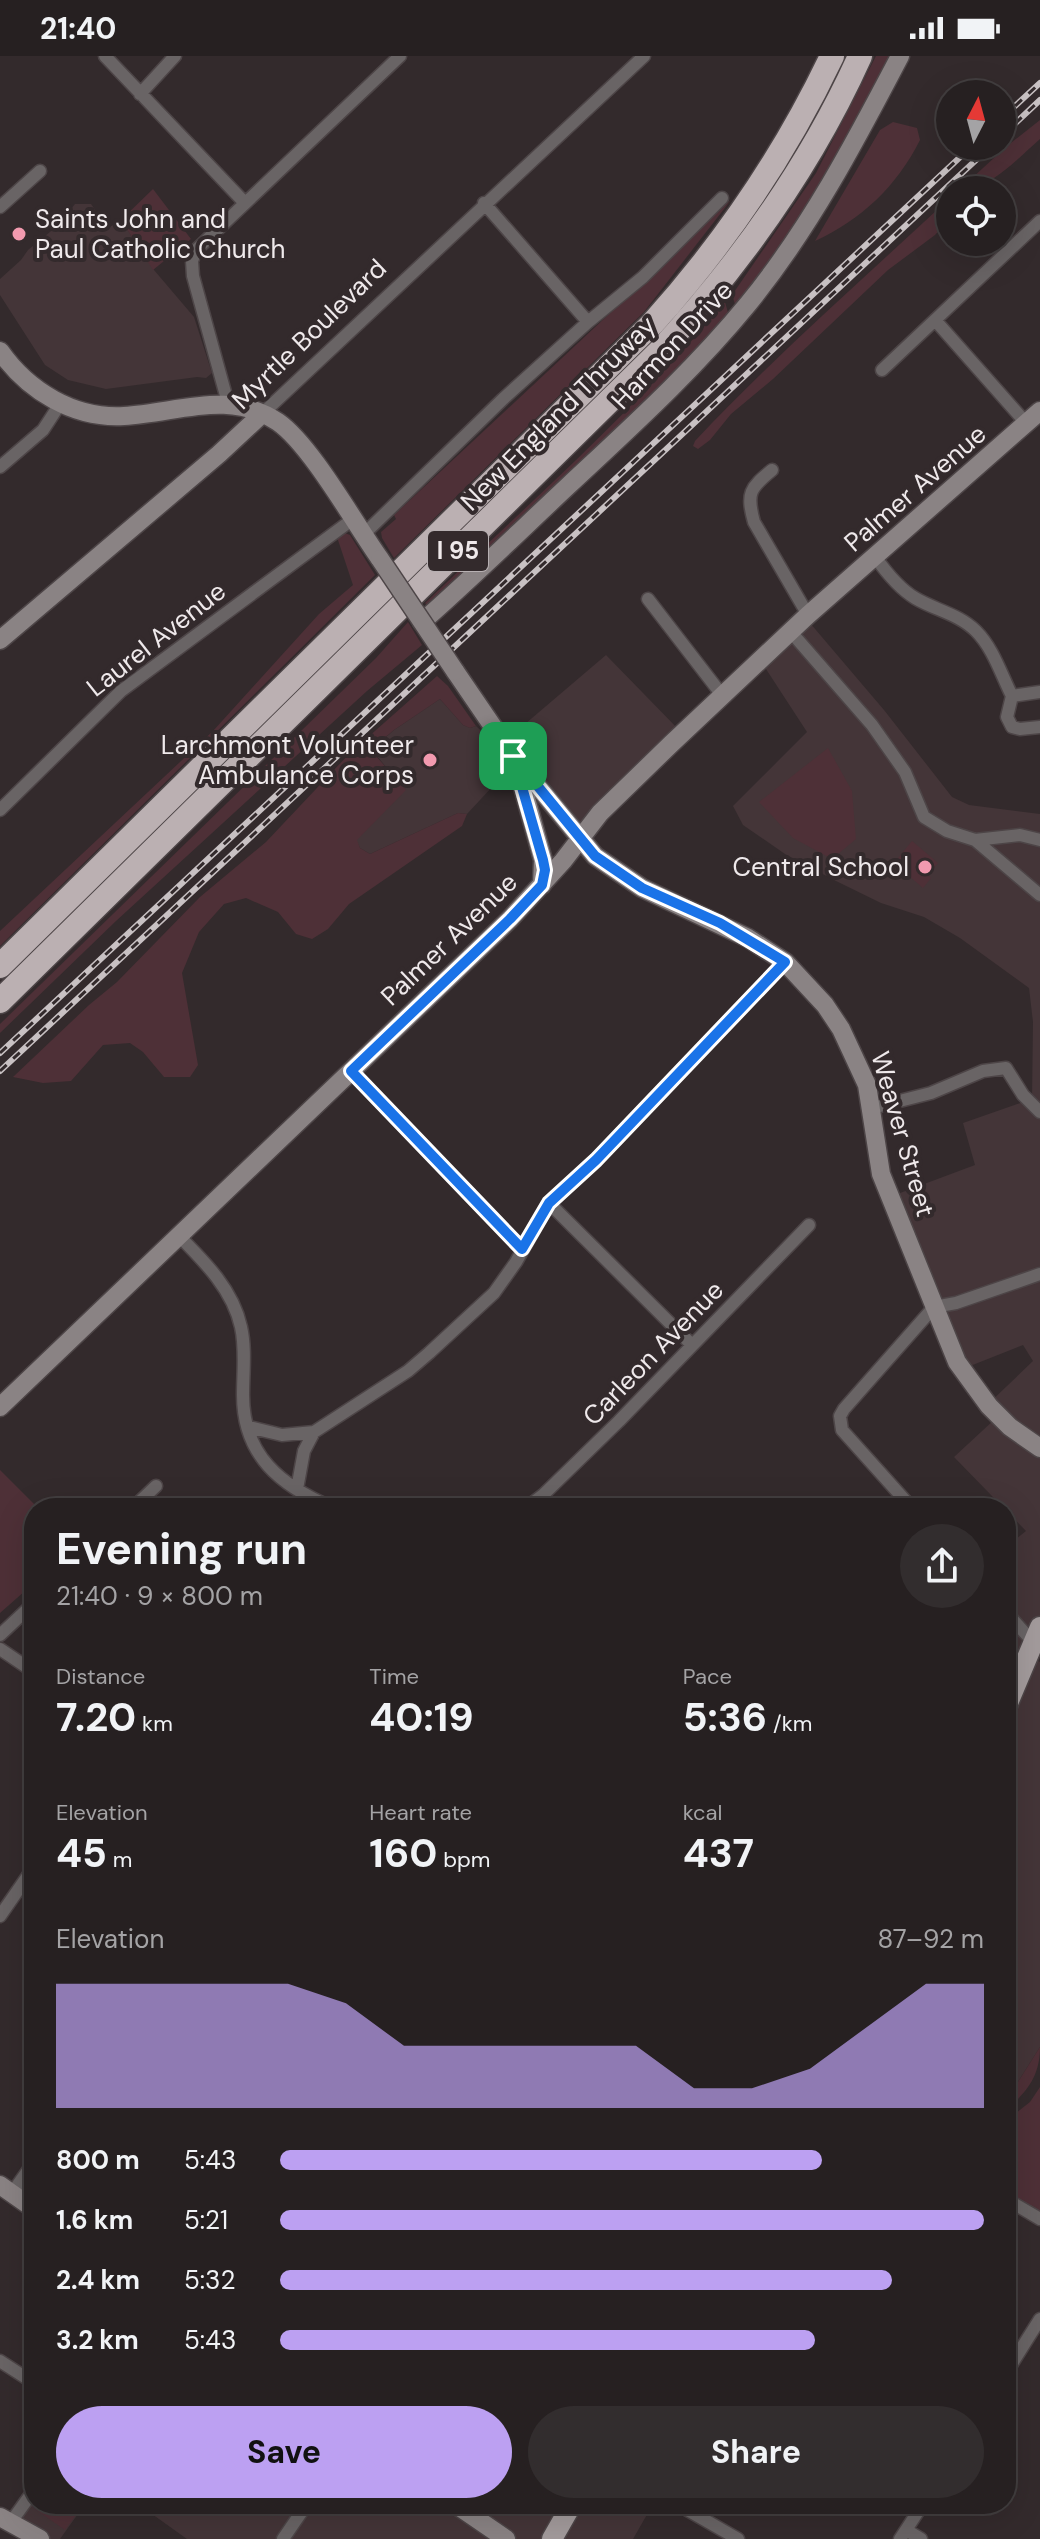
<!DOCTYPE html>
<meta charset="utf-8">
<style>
:root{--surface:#262021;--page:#322d2e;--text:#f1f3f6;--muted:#a4a3a5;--line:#423e3f;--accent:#bca0f2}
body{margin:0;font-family:"DM Sans",sans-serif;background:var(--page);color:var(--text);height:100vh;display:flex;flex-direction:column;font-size:30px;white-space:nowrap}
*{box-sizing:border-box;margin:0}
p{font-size:26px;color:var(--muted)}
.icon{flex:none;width:44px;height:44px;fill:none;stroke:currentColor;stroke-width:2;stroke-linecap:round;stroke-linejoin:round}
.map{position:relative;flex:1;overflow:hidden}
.drawer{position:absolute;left:24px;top:1442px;width:992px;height:1016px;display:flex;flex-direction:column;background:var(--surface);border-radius:32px;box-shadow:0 8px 32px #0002,0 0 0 2px var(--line)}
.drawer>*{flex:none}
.needle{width:52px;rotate:6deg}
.controls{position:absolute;left:936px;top:24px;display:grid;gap:16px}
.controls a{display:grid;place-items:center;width:80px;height:80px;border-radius:50%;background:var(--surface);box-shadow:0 8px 32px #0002,0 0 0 2px var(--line);font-size:40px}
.pin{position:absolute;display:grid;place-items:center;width:68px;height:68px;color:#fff;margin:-34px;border-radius:16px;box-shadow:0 4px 12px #0006}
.round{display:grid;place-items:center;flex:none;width:84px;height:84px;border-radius:42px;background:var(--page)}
.summary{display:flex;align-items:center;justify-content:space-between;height:136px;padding:0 32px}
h1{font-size:44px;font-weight:700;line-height:60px}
.figures{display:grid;grid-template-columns:repeat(3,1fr);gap:12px;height:136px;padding:8px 32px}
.figures div{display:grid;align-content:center}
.figures b{font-size:40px;font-weight:700}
.figures small{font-size:22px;font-weight:400}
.figures p{font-size:22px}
.chart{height:224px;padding:16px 32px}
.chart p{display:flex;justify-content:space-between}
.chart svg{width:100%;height:144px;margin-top:8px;fill:var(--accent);opacity:.7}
.cta{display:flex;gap:16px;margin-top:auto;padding:16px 32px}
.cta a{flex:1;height:92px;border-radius:48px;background:var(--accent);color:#111;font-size:32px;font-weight:700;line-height:92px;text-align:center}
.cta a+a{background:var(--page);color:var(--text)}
ul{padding:0 32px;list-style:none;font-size:26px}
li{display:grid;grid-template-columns:128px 96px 1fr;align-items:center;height:60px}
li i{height:20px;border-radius:10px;background:var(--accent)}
.status{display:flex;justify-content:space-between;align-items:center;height:56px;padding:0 40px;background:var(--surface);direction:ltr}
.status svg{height:22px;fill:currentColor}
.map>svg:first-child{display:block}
</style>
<div class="status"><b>21:40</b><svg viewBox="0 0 49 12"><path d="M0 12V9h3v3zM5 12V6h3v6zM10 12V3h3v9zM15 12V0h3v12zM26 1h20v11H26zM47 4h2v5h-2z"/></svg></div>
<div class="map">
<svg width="1040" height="2483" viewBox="0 0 1040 2483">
<rect width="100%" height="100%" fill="#332a2c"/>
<path fill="#443538" d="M75,148h16l17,24 13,-8 33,50 40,47 18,56 -6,5 -9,-1 -91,12 -38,-9 -23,-15 -45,-70v-16l21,-19 7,-10 28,-23z
M810,567l74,87 68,87 17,8 71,9v830l-7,14 7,4v385l-24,38 -10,5v-543l20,-16 -72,-74 41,-38 -10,-12 48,-46 -10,-16 -68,27 -71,-173 91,-34 -12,-42 69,-24 1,-77 -4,-34 -69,-50 -36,-21 -43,-14 -45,-22 -51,-27 -42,-29 -10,-19 74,-74 -43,-66z
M606,599l74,76 -100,99 -62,-71 -51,55 -9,-1 -88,41 -10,-6 -4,-8 8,-10 41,-40 -29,-35v-9l18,-16 46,-31 23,26 7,3 6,-2 22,21z
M34,2437v11h51l-25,35h-15l-32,-18z
M138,2448h515l-20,35h-446z"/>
<path fill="#4e3037" d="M876,0h17l-68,127 -89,124 -4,-12 84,-122z
M1040,64v19c-23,20 -50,51 -81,51l48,-44z
M893,66l24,6 3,12c-23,46 -59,80 -105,101l65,-111z
M153,133l38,50 -38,31 -32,-50z
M950,142v20l-15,17 -47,35 -115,109 -42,35 -21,26 -12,9 -5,-3 2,-5c81,-86 169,-163 255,-243z
M731,144l-87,112 -250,246 -12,-20 -1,-6 15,-13 -2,-4z
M725,246l4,14 -36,43 -264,248 -4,-4c102,-98 210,-192 300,-301z
M345,477l5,2 25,40 -375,371v-15l213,-200 106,-117 34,-29 -16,-48z
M408,566l14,23 -55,46 -251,230 -116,112v-9l376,-366z
M437,620l11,10 28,40 -6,2 -7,-3 -23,-26 -46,31 -18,15v11l30,34 -49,50 3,8 10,6 88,-41 9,1 -5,12 -113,78 -21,25 -16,10 -16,-5 -18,-22 -32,-14 -22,6 -25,28 -17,41 16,92 -8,12h-26l-21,-25 -13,-9 -27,2 -32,36 -28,2 -30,-6 76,-72 28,-23 83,-85 66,-55 83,-88z
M828,692l24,43 4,48 -24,20 -39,-21 -34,-36z
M912,785l26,22 -10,12 3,3 -8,10 -29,-25z
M0,1414l38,38h-4v75l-34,30z
M1040,1991c0,29 -13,45 -34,63v-20l10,-5z
M1040,2031v131l-34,-21v-76l24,-19z
M38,2448h46l-19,26 -30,-21z"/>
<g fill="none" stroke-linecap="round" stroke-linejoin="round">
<g stroke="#4d4547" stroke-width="15">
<path id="street" d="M105,0l140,147
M140,38l35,-38
M484,147l104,119
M0,151l40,-36
M935,264l92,104
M882,314l158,-149
M228,347l-35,-127 -1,-15 4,-11 204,-194
M262,358l382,-358
M0,411l43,-37 17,-26
M772,414c-22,18 -26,23 -18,52l54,93
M363,479l140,-136 85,-77 55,-45 79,-79
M876,502c10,14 24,31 39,40 20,12 44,16 61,33 17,17 25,43 36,65
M648,543l74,96
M791,576l81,93 33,47 19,45 23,14 28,9
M1040,636l-28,4 -5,21 5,10 8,2 20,-2
M0,754l121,-119 232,-172
M1040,784l-20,-5 -45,5 65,55
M351,1015l171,178
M872,1052l59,-15 52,-22 23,-3 17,27 17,17
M549,1147l142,141
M179,1180c26,26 54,54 62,91 5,22 2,45 2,68 0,61 38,91 90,113
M249,1371l33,8 32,-3 94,-61 21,-18 65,-60 22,-31 33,-59 47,-43 189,-198
M297,1433l7,-38 10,-19
M133,1452l23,-22
M526,1452l17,-13 76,-74 190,-196
M912,1452l-70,-78 -2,-14 4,-7 90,-102 22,-4 84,-29
M1006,1556l27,30
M0,1579l34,-32
M0,1593l34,23
M0,1860l34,-49
M12,2137l22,-31
M1006,2143l34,20
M0,2305l34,22
M1006,2317l34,-54
M677,2448l61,35
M11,2466l23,-32
M906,2474l15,9
M283,2483l24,-35
M900,2483l23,-35"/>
</g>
<g stroke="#4d4547" stroke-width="21">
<path id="secondary" d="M0,295c28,40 74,68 124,65 54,-3 105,-27 154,6 33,23 77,102 102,137
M422,566c50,-44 98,-91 147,-137 62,-58 125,-115 179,-181 62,-76 107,-162 152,-248
M0,584l219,-186 43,-40
M455,615l58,85 82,100 47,32 106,50 37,24 40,43 16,24 26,56 14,89 76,188 32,44 21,21 30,21
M517,710l26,94 -1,25
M0,1351l510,-488 53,-58 37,-48 71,-69 137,-129 232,-204
M0,2129l34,24
M455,2448l51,35
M0,2461l40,22"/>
</g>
<g stroke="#4d4547" stroke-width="23">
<path id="primary" d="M1006,1652l34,-81
M552,2483l20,-35"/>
</g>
<g stroke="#4d4547" stroke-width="27">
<path id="highway" d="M0,910l652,-642c73,-81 133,-169 180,-268
M0,945l662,-652c80,-88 149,-184 198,-293"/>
</g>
<use href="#street" stroke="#696465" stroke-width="12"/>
<use href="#secondary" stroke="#8a8384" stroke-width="18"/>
<use href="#primary" stroke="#a39b9c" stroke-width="20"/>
<use href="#highway" stroke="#bbb0b2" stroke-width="24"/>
<g stroke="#c8c1c3" stroke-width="6">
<path id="rail" d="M1002,62l38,-35
M1002,80l38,-36
M0,997l972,-907
M0,1015l991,-925"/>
</g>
<use href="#rail" stroke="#332a2c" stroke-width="3" stroke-dasharray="9" stroke-linecap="butt"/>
<g stroke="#4d4547" stroke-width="21" stroke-linecap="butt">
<path id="secondary-bridge" d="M380,503l75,112"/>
</g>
<use href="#secondary-bridge" stroke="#8a8384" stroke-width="18"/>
</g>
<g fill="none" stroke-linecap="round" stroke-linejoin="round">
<g stroke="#fff" stroke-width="16">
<path id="route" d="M513,700l82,100 47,32 78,35 65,39 -189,198 -47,43 -27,46 -171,-178 159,-152 32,-34 3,-15 -2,-10z"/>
</g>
<use href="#route" stroke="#1a73e8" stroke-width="10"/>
</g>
<g fill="#f29aaf" stroke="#332a2c" stroke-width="3">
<circle cx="19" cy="178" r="8"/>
<circle cx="430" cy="704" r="8"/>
<circle cx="925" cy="811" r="8"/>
</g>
<g text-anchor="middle" stroke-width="8" stroke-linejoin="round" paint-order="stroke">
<rect fill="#332a2c" stroke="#b7b0b2" stroke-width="2" x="428" y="475" width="60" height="40" rx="6"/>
<g font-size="24" font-weight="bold" fill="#efe9eb">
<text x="458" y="503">I 95</text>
</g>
<g font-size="26" fill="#efe9eb" stroke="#332a2c" text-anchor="end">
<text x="35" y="172" text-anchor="start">Saints John and<tspan x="35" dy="30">Paul Catholic Church</tspan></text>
<text x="414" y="698">Larchmont Volunteer<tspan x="414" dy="30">Ambulance Corps</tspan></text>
<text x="909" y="820">Central School</text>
</g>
<g font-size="26" fill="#efe9eb" stroke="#332a2c">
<text transform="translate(309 278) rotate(-44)" y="9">Myrtle Boulevard</text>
<text transform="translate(672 289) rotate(-47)" y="9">Harmon Drive</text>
<text transform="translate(558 357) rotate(-45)" y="9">New England Thruway</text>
<text transform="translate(915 432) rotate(-41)" y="9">Palmer Avenue</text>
<text transform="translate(156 583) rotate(-38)" y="9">Laurel Avenue</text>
<text transform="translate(449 883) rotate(-44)" y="9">Palmer Avenue</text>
<text transform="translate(903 1078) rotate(74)" y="9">Weaver Street</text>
<text transform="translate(653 1297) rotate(-46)" y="9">Carleon Avenue</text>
</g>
</g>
</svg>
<div class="controls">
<a><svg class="needle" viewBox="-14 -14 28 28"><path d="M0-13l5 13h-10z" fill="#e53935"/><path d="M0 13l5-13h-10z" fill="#a4a3a5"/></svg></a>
<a><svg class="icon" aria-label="locate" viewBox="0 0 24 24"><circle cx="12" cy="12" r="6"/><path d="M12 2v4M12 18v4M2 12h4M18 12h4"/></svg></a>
</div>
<div class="pin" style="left:513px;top:700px;background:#1e9e55"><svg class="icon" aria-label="arrive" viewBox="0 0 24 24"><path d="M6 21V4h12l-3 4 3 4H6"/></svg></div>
<section class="drawer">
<div class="summary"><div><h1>Evening run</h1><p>21:40 · 9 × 800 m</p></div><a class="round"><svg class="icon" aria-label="share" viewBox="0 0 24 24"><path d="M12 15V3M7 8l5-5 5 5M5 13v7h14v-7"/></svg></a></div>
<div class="figures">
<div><p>Distance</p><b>7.20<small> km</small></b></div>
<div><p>Time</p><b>40:19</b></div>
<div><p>Pace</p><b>5:36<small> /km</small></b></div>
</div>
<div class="figures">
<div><p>Elevation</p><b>45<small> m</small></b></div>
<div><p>Heart rate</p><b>160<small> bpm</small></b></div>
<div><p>kcal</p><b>437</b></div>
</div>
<div class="chart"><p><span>Elevation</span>87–92 m</p>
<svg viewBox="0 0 160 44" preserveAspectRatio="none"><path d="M0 44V6L10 6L20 6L30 6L40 6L50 12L60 25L70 25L80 25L90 25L100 25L110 38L120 38L130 32L140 19L150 6L160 6V44z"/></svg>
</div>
<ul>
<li><b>800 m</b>5:43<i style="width:77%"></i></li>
<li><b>1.6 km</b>5:21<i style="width:100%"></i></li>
<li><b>2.4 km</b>5:32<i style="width:87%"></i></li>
<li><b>3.2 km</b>5:43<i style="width:76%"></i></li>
</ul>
<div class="cta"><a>Save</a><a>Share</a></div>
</section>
</div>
